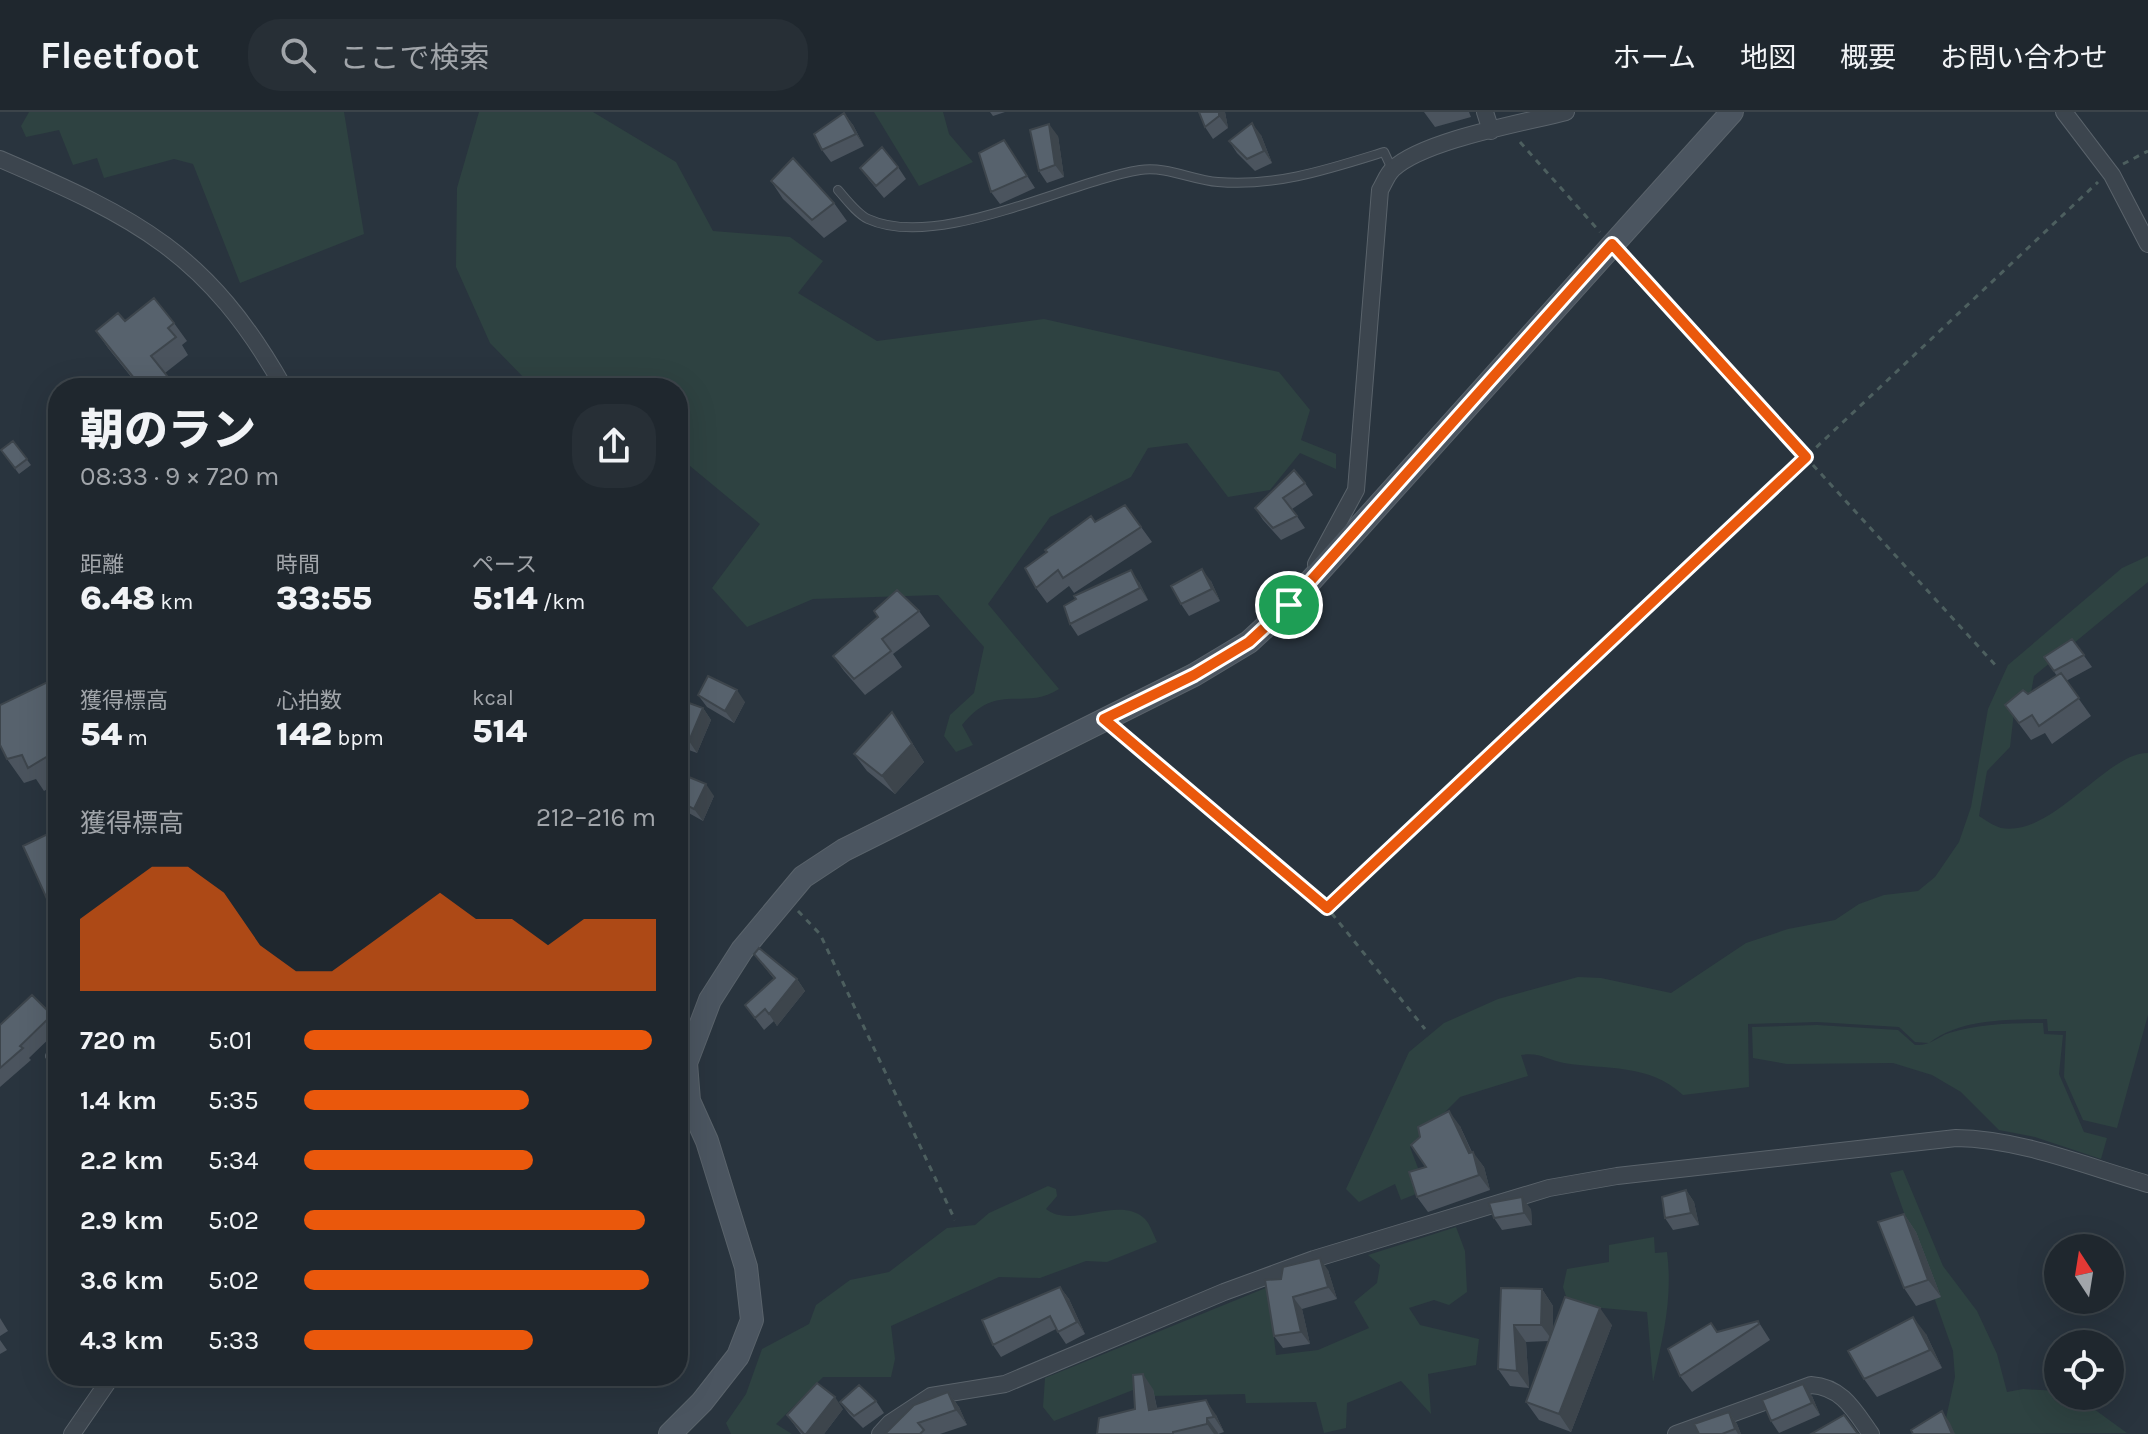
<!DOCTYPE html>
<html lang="ja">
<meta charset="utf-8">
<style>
:root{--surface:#1f272e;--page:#272f36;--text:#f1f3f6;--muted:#a1a5aa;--line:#3c444a;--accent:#ea580c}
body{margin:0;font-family:Karla,"Noto Sans JP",sans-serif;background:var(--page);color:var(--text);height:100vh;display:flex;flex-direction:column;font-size:30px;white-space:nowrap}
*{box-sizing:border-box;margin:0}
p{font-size:26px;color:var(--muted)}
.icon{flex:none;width:44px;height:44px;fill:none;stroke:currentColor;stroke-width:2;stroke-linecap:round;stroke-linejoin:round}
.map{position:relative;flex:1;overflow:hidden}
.drawer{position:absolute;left:48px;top:266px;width:640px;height:1008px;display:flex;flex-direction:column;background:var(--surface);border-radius:32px;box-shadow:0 8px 32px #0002,0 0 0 2px var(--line)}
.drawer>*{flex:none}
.needle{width:52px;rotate:348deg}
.controls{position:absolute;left:2044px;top:1122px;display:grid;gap:16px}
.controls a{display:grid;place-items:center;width:80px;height:80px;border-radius:50%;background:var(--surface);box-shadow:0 8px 32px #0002,0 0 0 2px var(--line);font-size:40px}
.pin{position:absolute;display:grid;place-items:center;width:68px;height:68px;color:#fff;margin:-34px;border:4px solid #fff;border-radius:50%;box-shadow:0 2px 8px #0007}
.round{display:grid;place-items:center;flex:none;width:84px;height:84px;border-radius:32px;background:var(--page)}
.headline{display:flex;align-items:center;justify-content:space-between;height:136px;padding:0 32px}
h1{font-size:44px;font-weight:800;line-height:60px}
.stats{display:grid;grid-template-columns:repeat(3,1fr);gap:12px;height:136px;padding:8px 32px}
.stats div{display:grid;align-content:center}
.stats b{font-size:34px;font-weight:800}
.stats small{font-size:22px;font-weight:400}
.stats p{font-size:22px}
.chart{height:224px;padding:16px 32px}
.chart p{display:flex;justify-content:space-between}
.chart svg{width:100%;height:144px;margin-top:8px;fill:var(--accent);opacity:.7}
ul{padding:0 32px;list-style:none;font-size:26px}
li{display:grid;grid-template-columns:128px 96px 1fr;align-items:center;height:60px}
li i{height:20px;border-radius:10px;background:var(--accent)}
header{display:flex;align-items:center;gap:48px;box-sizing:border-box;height:112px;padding:0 40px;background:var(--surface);border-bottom:2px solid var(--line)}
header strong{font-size:38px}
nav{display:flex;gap:44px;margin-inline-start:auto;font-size:28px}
.search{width:560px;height:72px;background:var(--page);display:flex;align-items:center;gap:20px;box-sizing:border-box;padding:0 28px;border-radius:32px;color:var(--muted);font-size:30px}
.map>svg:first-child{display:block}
</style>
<header>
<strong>Fleetfoot</strong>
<div class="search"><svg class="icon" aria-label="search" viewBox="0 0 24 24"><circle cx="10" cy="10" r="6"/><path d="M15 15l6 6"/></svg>ここで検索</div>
<nav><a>ホーム</a><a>地図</a><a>概要</a><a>お問い合わせ</a></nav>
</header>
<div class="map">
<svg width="2148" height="1322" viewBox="0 0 2148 1322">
<rect width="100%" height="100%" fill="#29343e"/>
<path fill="#2e4241" d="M29,0h315l20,122 -124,49 -47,-119 -19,-5 -70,19 -7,-20 -24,7 -14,-35 -33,7 -5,-11z
M479,0h114l83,50 37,69 77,6 33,24 -25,32 79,48 167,-22 235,53 31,38 -9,30 35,14v15l-36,-16 -30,37 -42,7 -41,-54 -39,5 -17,29 -81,40 -62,87 71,85c-35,23 -61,-9 -97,36l11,20 -17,7 -12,-16 6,-21 24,-22 10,-46 -46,-52 -125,4 -66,28 -35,-39 48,-64 -82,-68v-68h-138l-10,-4 -40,-41 -34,-76 1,-79z
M874,0h69l6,22 24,28 -54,24z
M2148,444v26l-114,94 -4,22 -16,14 -4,35 -23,24 -8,45c6,4 15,10 22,12 51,10 106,-76 147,-75v262l-31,113 -34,-8 -19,-43 2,-46h-18l-1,-12c-40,1 -85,-1 -118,24l-14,-1 -16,-15 -82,-5 -69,2 1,63 -66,8c-34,-32 -77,-25 -119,-32 -17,-3 -24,-11 -43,-8l7,21 -68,21 -50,50 11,29 -8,5 3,13 -15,6 -6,-16 -36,18 -13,-13 63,-137 35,-29 54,-24 80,-22 23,1 70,15 75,-50 42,-14 47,-9 24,-16 25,-9 34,-4 17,-14 24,-35 12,-35 17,-98 20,-44 114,-97z
M2043,911l1,11 19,1 -4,39 25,58 23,6 -6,21 -66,-22 -36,-7 -38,-38 -29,-17 -39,-12 -106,1 -34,-6 -1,-31 65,-2 81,5 17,15c16,1 20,-7 34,-12 30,-9 63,-10 94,-10z
M1903,1058l40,96 34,45 20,43 10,38 16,-3 35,2v5h18l51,37 -177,1 -5,-11 10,-46 -2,-26 -63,-178z
M1048,1074l8,3 1,7 -11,13c26,21 73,-15 99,10 5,5 9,17 12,23l-50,20 -21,-1 -46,17 -41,-1 -108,49 4,33 -4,18h-68l-47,47 16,10h-61l-5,-11 20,-29 16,-45 47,-25 7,-19 34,-25 39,-8 58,-44 28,-3 14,-12z
M1456,1115l9,24 2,41 -18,13 -15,-5 -25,8 11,17 59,14 -3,26 -48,9 3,40 -30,-33 -54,22 -1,25 -22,5 -8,-31 -70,1 -1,-9 -94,2 -13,-8 -84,33 -11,-14 2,-29 223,-91 8,68 42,-5 51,-22 -15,-26 23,-19 3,-18 -12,-10z
M1654,1125l1,16 12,-1c6,46 -4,85 -14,130l-6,-70 -78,-7 -6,-18 4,-18 42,-7v-17z"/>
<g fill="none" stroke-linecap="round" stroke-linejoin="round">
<g stroke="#5a636b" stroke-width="10">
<path id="lane" d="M838,78c8,9 19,24 30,29 70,32 198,-37 272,-49 27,-4 52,10 78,12 58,5 111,-13 166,-30l8,17
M50,944l8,-7"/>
</g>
<g stroke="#5a636b" stroke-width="18">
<path id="street" d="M1485,0l6,19
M2064,0l48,63 36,69
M0,47c137,59 208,94 284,229
M1316,452l40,-74 24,-300c4,-6 7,-16 13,-21 31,-29 130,-46 173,-57
M72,1322l40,-58
M880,1322l10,-11 41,-27 74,-12 219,-92 90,-33 235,-71 68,-12 339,-38c65,1 129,28 192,46
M1676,1322l135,-49c31,2 43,25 60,49"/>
</g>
<g stroke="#5a636b" stroke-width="24">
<path id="secondary" d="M670,1322l32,-32 36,-46 14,-36 -6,-53 -39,-126 -18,-40 -3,-38 24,-63 32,-50 61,-73 41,-27 350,-175 55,-33 40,-37 443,-493"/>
</g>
<path stroke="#4d5f5f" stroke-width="3" stroke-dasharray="6 6" stroke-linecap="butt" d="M1520,30l80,90
M2123,52l25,-13
M1627,149l371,407
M1122,622l203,171 100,124
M1327,796l771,-726
M798,799l22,23 135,286"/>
<use href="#lane" stroke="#3c454e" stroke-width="8"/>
<use href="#street" stroke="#3c454e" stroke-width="16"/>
<use href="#secondary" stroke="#4b5560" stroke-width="22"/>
</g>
<path fill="#4b545e" d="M990,0h15l-12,4z
M1225,0l3,16 -15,11 -8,-12z
M1424,0h45l2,5 -36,10z
M844,1l9,12 11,21 -33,16 -9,-12z
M1261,23l11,28 -17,8 -18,-18 -8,-12z
M1058,24l6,41 -17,6 -8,-12z
M1012,40l23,36 -35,16 -9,-12z
M898,55l8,12 -22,19 -15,-18 -9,-12z
M771,69l63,22 13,18 -23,17 -41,-39z
M125,209l49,2 13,18 -5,4 6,10 -23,18 11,15h-36l-32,-40 -12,-17z
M13,329l18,24 -12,9 -18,-24z
M1305,371l8,12 -21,14 13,19 -24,12 -18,-20 -8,-12z
M1125,393l27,37 -78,51 -5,-7 -22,17 -11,-15 59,-66z
M1211,469l9,20 -31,15 -8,-12z
M1139,470l9,18 -70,36 -8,-12z
M874,499h45l11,15 -37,28 9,13 -37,28 -21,-24 -11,-15 45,-39z
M2072,527l20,28 -26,14 25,35 -39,28 -7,-11 -14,7 -26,-35 23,-11 29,-18 -13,-19z
M58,565v106l-14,8 -8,-12 -12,4 -17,-24z
M698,583l47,7 -11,21 -27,-16z
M678,587l25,9 8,12 -14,33 -19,-7z
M904,618l20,32 -29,32 -28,-23 -13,-17z
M678,673l36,11 -11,25 -25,-14z
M58,717v89l-6,-8z
M754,842l43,25 8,12 -28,35 -3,-5 -10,9 -19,-25 29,-26z
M52,903l6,9v6l-29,28 2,2 -31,27v-62z
M1460,1014l12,26 12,15 6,23 -62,22 -11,-15 9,-30z
M1686,1078l8,12 5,23 -26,5 -8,-12z
M1531,1097l1,16 -30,5 -8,-12z
M1904,1102l12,18 25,65 -25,9 -12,-18z
M1328,1158l9,29 -35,10 8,35 -27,4 -9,-12 7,-57z
M1060,1175l9,12 16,35 -19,10 -10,-15 -55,28 -8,-12z
M1501,1176l41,1 11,17v23l59,-4 -41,107 -32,-12 -13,-18 23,-61 -23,1 3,46 -19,-2 -12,-17z
M0,1206l8,13 -8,5z
M1758,1209l12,19 -78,52 -12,-16 37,-44z
M1926,1222l16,34 -65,29 -13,-18z
M0,1228l7,10 -7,4z
M1153,1277l4,19 59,7 8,17 -6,2h-121l38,-25z
M948,1280l11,15 8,18 -27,9h-55z
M1812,1284l8,19 -41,18 -8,-12z
M876,1289l8,12 -21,15 -14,-14 -9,-12z
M843,1297l-19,25h-23l-14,-19z
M1729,1300l8,12 4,10h-42z"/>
<path fill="#3d454c" d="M1219,0h6l3,16 -9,-12z
M844,1l9,12 11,21 -8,-12z
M1252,11l9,12 11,28 -8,-12z
M1049,12l9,12 6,41 -9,-12z
M678,452l8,12 -8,9z
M1202,457l9,12 9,20 -8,-12z
M1131,458l8,12 9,18 -8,-12z
M737,578l8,12 -11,21 -9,-12z
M703,596l8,12 -14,33 -8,-12z
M892,600l32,50 -29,32 -13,-18z
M706,672l8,12 -11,25 -9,-12z
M797,867l8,12 -28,35 -8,-12z
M1449,999l11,15 14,32 -1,-6 11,15 6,23 -11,-15z
M1686,1078l8,12 5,23 -8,-12z
M1522,1085l9,12 1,16 -8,-12z
M1904,1102l12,18 25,65 -13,-17z
M1320,1146l8,12 9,29 -9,-12z
M1060,1175l9,12 16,35 -8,-12z
M1542,1177l11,17v35l-12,-16z
M1293,1185l9,12 8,35 -9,-12z
M1600,1196l12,17 -41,107 -12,-18z
M1913,1205l13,17 16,34 -12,-18z
M1514,1213l12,17 3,46 -12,-17z
M1143,1262l10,15 7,35 -11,-14z
M1803,1272l9,12 8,19 -8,-12z
M948,1280l11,15 8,18 -11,-15z
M835,1285l8,12 -19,25h-18z
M1206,1288l10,15 8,17 -10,-15z
M1942,1299l8,12 5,11h-3z
M1729,1300l8,12 4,10h-3l-3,-5z
M1207,1306l11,15v1h-4l-7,-10z"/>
<path fill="#57626d" stroke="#3d454c" stroke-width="2" d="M1199,0h20v4l-14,11z
M844,1l12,21 -34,16 -8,-16z
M1252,11l12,28 -17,8 -18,-18z
M1049,12l6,41 -16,6 -9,-41z
M1004,28l23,36 -36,16 -12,-39z
M882,35l16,20 -22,19 -16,-18z
M793,46l41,45 -22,17 -41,-39z
M154,186l20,25 -6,5 8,9 -25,19 21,26 -8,6h-22l-46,-57 22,-18 7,8z
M13,329l14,18 -12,9 -14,-18z
M1294,358l11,13 -22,15 14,18 -24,12 -18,-20z
M1125,393l16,22 -78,51 -5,-8 -22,18 -11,-20 22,-16 -2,-2 46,-34 4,6z
M1202,457l10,20 -31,15 -10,-18z
M1131,458l9,18 -70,36 -6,-18 12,-7 -2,-3z
M897,478l22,21 -37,28 9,12 -37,28 -21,-23 45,-39 -4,-6z
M2072,527l12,16 -30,16 -10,-14z
M2061,561l18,25 -40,28 -7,-11 -13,8 -14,-18 18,-15 5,4z
M708,564l29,14 -12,21 -27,-16z
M58,565v57l-6,2 6,11v3l-30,18 -6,-13 -15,4 -7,-14v-40z
M678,587l25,9 -14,33 -11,-4z
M892,600l20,32 -30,32 -28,-22z
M684,663l22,9 -12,25 -16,-9v-15h2z
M58,717v78l-6,3 -29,-64z
M759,836l38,31 -28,35 -4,-5 -10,9 -10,-13 30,-27 -21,-24z
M32,883l20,20 -32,31 3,2 -23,20v-43z
M1449,999l20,42 4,-1 6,23 -62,22 -8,-25 17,-5 -15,-22 9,-8 -2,-10z
M1686,1078l5,23 -26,5 -3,-21z
M1522,1085l2,16 -30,5 -5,-15z
M1904,1102l24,66 -24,8 -26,-66z
M1320,1146l8,29 -35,10 8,35 -27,4 -9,-56 16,-1 2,-12z
M1060,1175l17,35 -19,10 -8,-16 -57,29 -11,-25z
M1501,1176l41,1 -1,36h-27l3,46 -19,-2z
M1565,1185l35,11 -41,106 -33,-12z
M1913,1205l17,33 -66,29 -16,-28z
M1758,1209l1,3 -79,52 -12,-27 43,-26 6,9z
M1143,1262l6,36 57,-10 8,17 -7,1v6l-34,8v2h-76l2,-16 36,-9 -2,-34z
M817,1271l18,14 -29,37h-2l-17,-19z
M1803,1272l9,19 -41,18 -9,-21z
M859,1273l17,16 -22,15 -14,-14z
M948,1280l8,18 -38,13 6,7 -4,4h-35l29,-29z
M1942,1299l10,23h-39l-2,-4z
M1729,1300l6,17 -13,5h-23l-5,-10z
M1844,1303l14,19h-47z"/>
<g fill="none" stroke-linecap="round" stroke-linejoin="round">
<g stroke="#fff" stroke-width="16">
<path id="route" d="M1612,132l194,213 -479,451 -223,-189 90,-44 55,-33 40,-37z"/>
</g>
<use href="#route" stroke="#ea580c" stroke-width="10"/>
</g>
</svg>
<div class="controls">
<a><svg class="needle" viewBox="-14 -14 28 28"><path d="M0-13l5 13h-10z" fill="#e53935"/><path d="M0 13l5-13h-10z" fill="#a1a5aa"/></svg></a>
<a><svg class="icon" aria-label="locate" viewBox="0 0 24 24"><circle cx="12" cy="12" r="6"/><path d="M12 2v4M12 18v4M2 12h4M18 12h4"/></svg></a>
</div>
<div class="pin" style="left:1289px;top:493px;background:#1e9e55"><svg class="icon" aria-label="arrive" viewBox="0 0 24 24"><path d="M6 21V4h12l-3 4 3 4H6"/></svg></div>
<section class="drawer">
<div class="headline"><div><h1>朝のラン</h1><p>08:33 · 9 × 720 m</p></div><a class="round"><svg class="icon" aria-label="share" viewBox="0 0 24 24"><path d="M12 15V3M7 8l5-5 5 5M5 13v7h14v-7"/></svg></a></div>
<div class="stats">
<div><p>距離</p><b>6.48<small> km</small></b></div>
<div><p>時間</p><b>33:55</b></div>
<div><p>ペース</p><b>5:14<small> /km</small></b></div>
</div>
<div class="stats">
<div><p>獲得標高</p><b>54<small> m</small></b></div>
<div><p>心拍数</p><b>142<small> bpm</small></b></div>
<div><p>kcal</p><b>514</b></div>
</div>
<div class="chart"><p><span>獲得標高</span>212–216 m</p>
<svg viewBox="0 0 160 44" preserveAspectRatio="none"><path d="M0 44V22L10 14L20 6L30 6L40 14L50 30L60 38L70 38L80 30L90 22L100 14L110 22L120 22L130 30L140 22L150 22L160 22V44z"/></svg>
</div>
<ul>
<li><b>720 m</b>5:01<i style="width:99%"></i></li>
<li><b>1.4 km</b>5:35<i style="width:64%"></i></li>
<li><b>2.2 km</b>5:34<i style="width:65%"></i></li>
<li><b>2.9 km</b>5:02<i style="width:97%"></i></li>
<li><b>3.6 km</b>5:02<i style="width:98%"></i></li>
<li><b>4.3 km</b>5:33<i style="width:65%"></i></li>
</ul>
</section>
</div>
